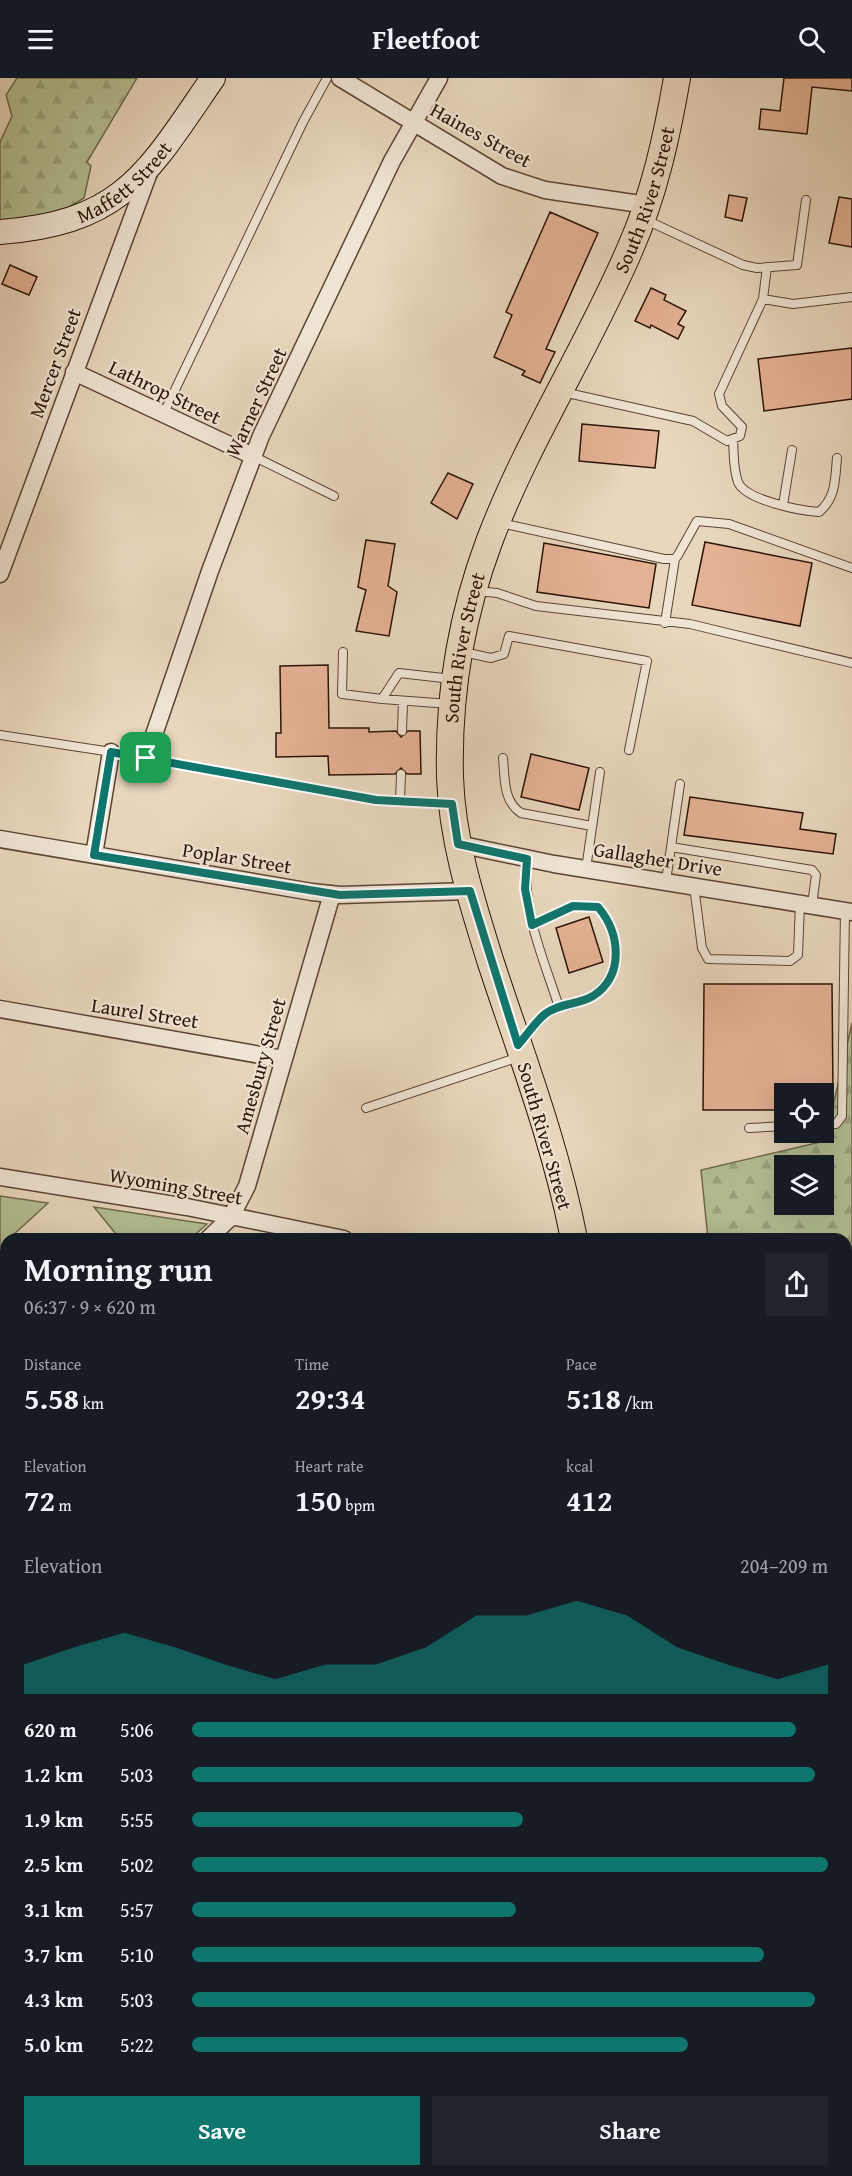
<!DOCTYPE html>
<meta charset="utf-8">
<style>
:root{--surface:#171b24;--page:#20242c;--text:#f1f3f6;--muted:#9ea1a6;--accent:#0f766e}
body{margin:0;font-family:"Gentium Book Plus",serif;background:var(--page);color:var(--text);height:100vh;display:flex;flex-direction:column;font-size:22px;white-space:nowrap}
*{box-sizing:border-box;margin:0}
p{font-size:20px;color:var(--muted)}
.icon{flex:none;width:33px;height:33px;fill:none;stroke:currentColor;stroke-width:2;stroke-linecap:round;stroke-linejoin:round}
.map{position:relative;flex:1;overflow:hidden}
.side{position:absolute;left:0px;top:1155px;width:852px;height:944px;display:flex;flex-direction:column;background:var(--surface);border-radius:18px 18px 0 0;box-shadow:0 6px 24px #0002}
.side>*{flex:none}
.fabs{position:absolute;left:774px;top:1005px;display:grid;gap:12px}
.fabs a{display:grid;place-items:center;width:60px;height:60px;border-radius:0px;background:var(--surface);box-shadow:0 6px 24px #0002;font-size:30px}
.pin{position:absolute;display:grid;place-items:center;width:51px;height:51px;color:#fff;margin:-26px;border-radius:12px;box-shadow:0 3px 9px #0006}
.round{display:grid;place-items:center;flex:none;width:63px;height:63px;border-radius:0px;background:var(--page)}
.overview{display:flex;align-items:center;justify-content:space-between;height:102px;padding:0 24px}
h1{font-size:33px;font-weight:600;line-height:45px}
.stats{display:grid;grid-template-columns:repeat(3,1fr);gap:9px;height:102px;padding:6px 24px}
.stats div{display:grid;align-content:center}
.stats b{font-size:30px;font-weight:600}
.stats small{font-size:16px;font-weight:400}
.stats p{font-size:16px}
.chart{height:168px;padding:12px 24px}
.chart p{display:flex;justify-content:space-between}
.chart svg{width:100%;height:108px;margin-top:6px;fill:var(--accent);opacity:.7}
.button{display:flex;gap:12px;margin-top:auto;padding:12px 24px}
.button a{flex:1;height:69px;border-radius:0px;background:var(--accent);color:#fff;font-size:24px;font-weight:600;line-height:69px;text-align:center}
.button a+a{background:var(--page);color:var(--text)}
ul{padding:0 24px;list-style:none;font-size:20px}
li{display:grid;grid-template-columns:96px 72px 1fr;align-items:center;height:45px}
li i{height:15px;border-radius:8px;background:var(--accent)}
header{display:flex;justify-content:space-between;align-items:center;height:78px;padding:0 24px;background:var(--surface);font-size:27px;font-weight:600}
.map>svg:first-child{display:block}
</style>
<header><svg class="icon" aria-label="menu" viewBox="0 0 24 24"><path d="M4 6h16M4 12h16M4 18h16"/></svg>Fleetfoot<svg class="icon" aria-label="search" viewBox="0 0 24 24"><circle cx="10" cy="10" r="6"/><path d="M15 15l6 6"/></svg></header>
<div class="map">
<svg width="852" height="2098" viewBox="0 0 852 2098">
<defs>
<pattern id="forest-firs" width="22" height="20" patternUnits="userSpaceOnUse" patternTransform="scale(1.5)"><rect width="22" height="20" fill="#b3bf93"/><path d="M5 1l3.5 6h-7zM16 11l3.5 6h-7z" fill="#9aa37d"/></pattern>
</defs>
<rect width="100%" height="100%" fill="#e8d7bd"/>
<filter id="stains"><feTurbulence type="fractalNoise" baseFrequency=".00333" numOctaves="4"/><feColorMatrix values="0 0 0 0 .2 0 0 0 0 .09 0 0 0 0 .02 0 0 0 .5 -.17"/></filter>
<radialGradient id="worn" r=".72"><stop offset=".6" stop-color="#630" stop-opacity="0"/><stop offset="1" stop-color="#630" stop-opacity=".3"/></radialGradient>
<path fill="url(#forest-firs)" stroke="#6f694c" stroke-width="1.5" fill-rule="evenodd" d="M17,0h120l-50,84 4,4 -7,32 -29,18 -55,4v-78l12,-26 -6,-21z
M852,945v1153h-391l1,-6h384v-931h-138l-7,-69 124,-29zM784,1088h40v38h-40z"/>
<path fill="#b3bf93" stroke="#6f694c" stroke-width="1.5" d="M0,1118l48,7 -48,44z
M94,1129l113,17 -17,15h-70z"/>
<path fill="#e5b194" stroke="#2b1306" stroke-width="1.5" d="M784,0h68v13l-40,-4 -5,47 -48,-5 2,-20 19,2z
M729,117l18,3 -5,23 -17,-4z
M839,119l13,2v48l-23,-4z
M550,134l48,21 -52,116 9,3 -15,31 -18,-8 3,-4 -31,-14 18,-42 -6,-3z
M10,187l27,12 -8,18 -27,-11z
M651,210l15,7 -2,5 22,11 -8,13 6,3 -6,12 -27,-14 -1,3 -15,-7z
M852,270v51l-88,12 -6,-52z
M582,346l77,7 -4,37 -76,-7z
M448,395l25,11 -16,35 -26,-16z
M366,462l29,4 -7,42 9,6 -8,44 -33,-5 10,-41 -8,-3z
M705,464l107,21 -12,63 -108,-21z
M544,465l112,21 -7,44 -112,-16z
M328,587l1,63h40v4l27,-1 5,6 7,-6h12l1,43h-14l-6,-6 -6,6 -66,1 -1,-19 -52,1v-24h5l-1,-67z
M531,676l58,14 -10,42 -58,-13z
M690,719l113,16 -3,16 36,5 -3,20 -149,-19z
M589,839l14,45 -34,11 -13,-45z
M704,906h128l1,110h-49v16h-81z"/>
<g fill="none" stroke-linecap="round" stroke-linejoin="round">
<g stroke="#5a4434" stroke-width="10">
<path id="lane" d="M646,142l97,45 14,3 40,-3 9,-65
M763,221l4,-32
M563,314l130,29 34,20 13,-5 2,-9 -20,-21 -3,-12 44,-95 30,5 59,-7
M163,337l140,-293 24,-44
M733,362c1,14 0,29 5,42 7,18 63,29 81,30 17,-14 16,-33 18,-54
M253,378l81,40
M783,427l9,-55
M501,445l163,36h11l3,-4 19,-34 32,3 123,44
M476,513l21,2 39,13 154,18 162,39
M665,545l10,-64
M343,574l-1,42 40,5
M463,574l28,6 13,-4 5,-18 138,25 -18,89
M450,626l-68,-5 17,-26 53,6
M402,653l1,-30
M0,657l118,18 258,47 73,4
M503,680c2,21 0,43 18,55l71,13
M400,724l1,-28
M671,769l9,-63
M586,791l14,-97
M666,803l5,-34 141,23 4,5 -4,30
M694,808l8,62 6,11 82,2 8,-6 2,-52
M532,847l41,-19 25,1c22,26 26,64 -3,87 -10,8 -24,11 -36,13
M521,964l23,-27 15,-8c-16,-50 -37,-94 -32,-148
M366,1030l153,-51
M824,1046h12l6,-8 3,-206
M749,1050l35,-2
M0,1720l6,1
M0,1913l6,1
M336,2098l1,-6"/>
</g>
<g stroke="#5a4434" stroke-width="19">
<path id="street" d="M340,0l162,98 43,14 102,15
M74,294l179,84
M0,496l150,-404
M146,680l64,-187 51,-135 131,-275 47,-83
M0,761l312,53 28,3 130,-4
M458,766l96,20 298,48
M94,777l17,-103
M0,931l283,50
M0,1099l187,30 157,32
M208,1161l23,-22 16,-31 85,-292
M0,1339l6,-5
M0,1415h6
M0,1607l6,1
M0,1820l6,1
M0,2018l6,1
M11,2098v-6"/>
</g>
<g stroke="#2b1306" stroke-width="26">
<g id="secondary">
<path id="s1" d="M0,154c124,-9 148,-60 213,-154"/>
</g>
</g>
<g stroke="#2b1306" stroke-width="28">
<g id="primary">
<path id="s2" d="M574,1161c-18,-94 -53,-185 -83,-276 -19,-61 -39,-122 -41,-186 -2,-79 11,-160 39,-235 38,-101 98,-193 141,-293 24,-54 37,-113 47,-171"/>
<path d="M431,2098l2,-6"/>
</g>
</g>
<use href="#lane" stroke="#f0e5d4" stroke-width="8"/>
<use href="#street" stroke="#f0e5d4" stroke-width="16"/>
<use href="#secondary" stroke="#f0e5d4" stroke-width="24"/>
<use href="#primary" stroke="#e8d7bd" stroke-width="26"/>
</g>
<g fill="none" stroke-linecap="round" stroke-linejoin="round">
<g stroke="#fff" stroke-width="12">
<path id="route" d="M111,674l265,48 76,4 6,40 69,15 -2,30 7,36 41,-19 25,1c22,26 27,68 -5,89 -15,9 -34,7 -48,18 -10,8 -18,21 -27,31l-48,-154 -130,4 -246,-40z"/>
</g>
<use href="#route" stroke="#0f766e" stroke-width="8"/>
</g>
<g text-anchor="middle" stroke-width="4.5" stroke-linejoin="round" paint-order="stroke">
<g font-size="20" fill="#2b1306" stroke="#f0e5d4">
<text transform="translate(481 57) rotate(29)" y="7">Haines Street</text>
<text dy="7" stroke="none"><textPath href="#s1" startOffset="138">Maffett Street</textPath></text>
<text dy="7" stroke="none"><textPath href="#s2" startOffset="1096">South River Street</textPath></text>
<text transform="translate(55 285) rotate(-70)" y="7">Mercer Street</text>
<text transform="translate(165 314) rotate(26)" y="7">Lathrop Street</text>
<text transform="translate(256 324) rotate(-65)" y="7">Warner Street</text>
<text dy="7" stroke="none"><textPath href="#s2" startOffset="610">South River Street</textPath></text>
<text transform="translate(237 780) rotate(9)" y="7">Poplar Street</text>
<text transform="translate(658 781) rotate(9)" y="7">Gallagher Drive</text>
<text transform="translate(145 935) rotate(9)" y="7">Laurel Street</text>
<text transform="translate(260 988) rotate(-74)" y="7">Amesbury Street</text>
<text transform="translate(545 1058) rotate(74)" y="7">South River Street</text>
<text transform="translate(176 1108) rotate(10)" y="7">Wyoming Street</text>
</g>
</g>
<rect width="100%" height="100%" filter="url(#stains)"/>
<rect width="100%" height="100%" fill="url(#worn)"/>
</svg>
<div class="fabs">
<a><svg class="icon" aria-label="locate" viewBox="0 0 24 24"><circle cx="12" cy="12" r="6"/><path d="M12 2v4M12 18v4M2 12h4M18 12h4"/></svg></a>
<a><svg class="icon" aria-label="layers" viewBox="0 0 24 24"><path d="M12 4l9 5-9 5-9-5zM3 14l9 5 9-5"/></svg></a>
</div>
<div class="pin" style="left:146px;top:680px;background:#1e9e55"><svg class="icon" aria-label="arrive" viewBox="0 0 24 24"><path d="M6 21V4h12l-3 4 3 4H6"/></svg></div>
<section class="side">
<div class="overview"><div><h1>Morning run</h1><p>06:37 · 9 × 620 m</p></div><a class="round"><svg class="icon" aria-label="share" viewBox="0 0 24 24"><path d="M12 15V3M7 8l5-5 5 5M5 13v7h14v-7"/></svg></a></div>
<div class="stats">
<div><p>Distance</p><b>5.58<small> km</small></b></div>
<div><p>Time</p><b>29:34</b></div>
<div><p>Pace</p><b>5:18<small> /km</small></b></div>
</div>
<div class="stats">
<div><p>Elevation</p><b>72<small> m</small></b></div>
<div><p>Heart rate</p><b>150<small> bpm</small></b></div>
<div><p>kcal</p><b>412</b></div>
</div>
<div class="chart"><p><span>Elevation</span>204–209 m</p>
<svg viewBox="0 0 160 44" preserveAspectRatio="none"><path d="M0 44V32L10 25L20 19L30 25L40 32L50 38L60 32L70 32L80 25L90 12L100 12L110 6L120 12L130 25L140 32L150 38L160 32V44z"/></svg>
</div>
<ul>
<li><b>620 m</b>5:06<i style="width:95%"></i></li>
<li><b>1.2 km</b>5:03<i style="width:98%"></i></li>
<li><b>1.9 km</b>5:55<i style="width:52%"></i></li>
<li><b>2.5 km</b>5:02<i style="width:100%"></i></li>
<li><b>3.1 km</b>5:57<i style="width:51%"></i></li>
<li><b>3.7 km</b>5:10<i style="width:90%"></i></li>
<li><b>4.3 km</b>5:03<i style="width:98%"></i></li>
<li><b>5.0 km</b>5:22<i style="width:78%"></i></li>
</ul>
<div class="button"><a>Save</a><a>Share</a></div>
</section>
</div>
